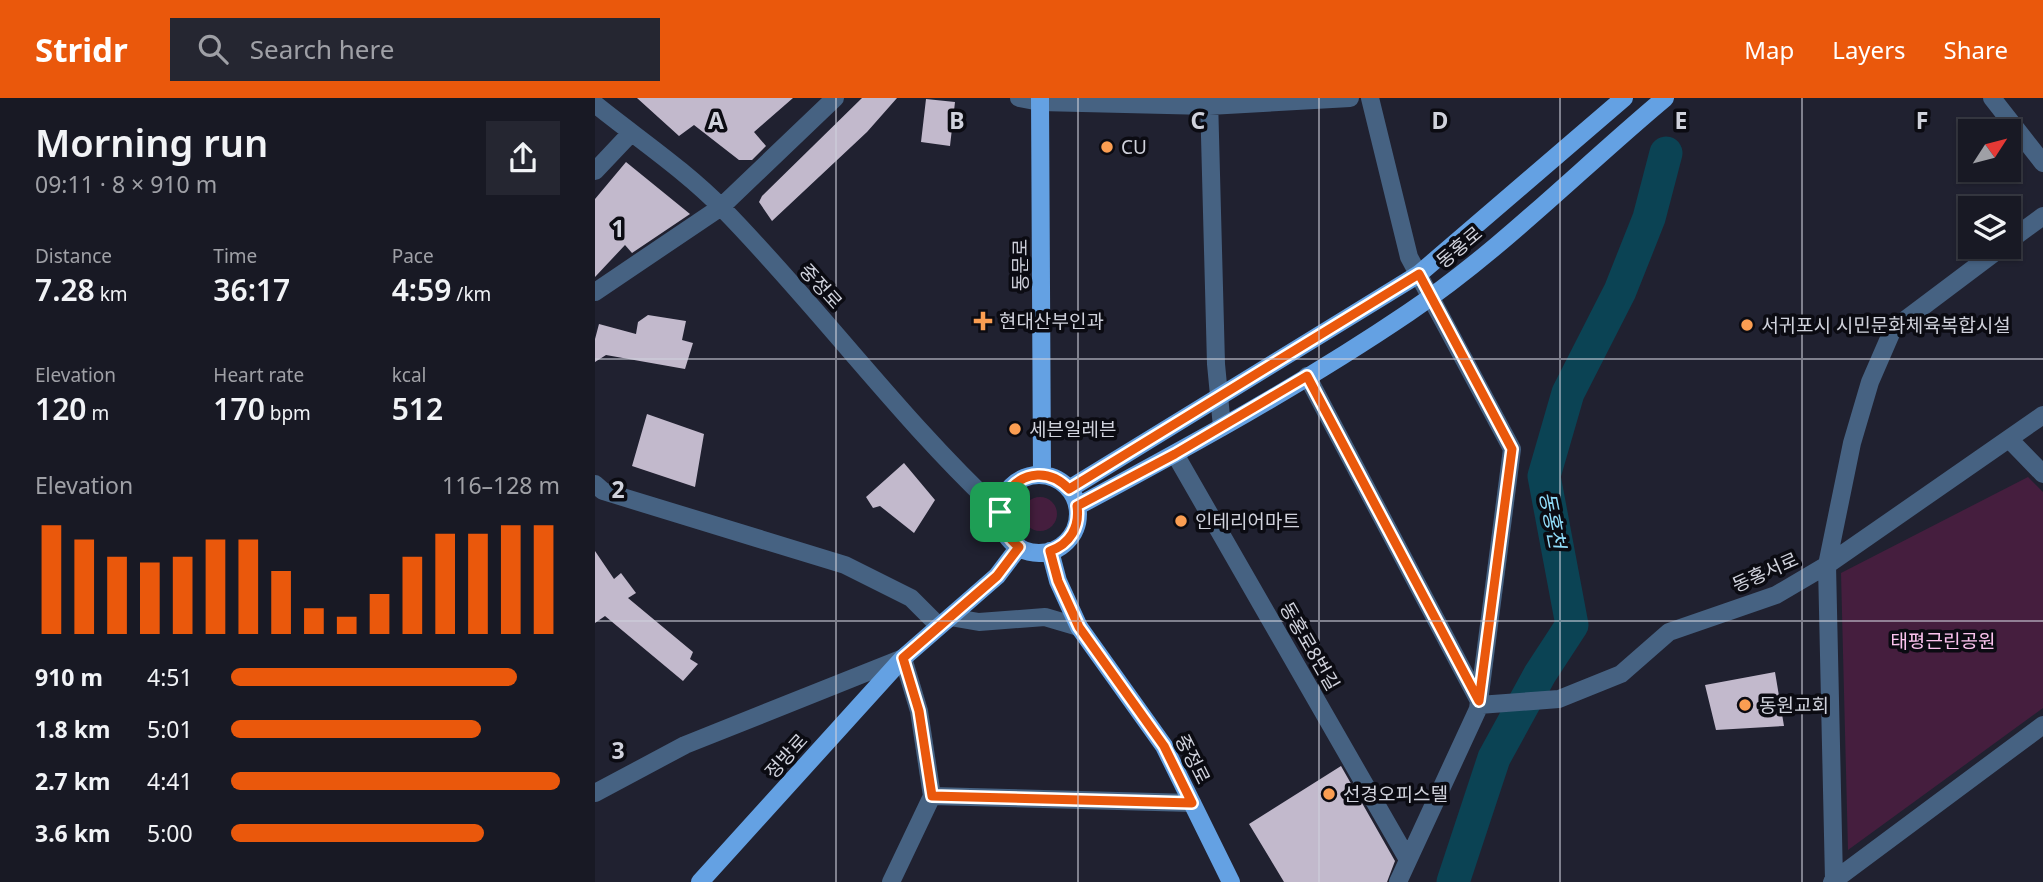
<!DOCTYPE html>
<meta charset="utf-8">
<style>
:root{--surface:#181924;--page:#252631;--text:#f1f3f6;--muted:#9fa0a6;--line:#363841;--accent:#ea580c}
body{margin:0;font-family:"Noto Sans","Noto Sans KR",sans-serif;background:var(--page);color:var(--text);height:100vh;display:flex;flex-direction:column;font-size:26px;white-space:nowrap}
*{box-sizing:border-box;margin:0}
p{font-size:23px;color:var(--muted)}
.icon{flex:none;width:38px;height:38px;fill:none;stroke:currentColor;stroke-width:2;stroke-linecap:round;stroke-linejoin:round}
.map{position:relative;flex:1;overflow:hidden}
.details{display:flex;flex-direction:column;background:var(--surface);width:595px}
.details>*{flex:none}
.needle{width:46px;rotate:54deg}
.fabs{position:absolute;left:1363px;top:21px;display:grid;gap:14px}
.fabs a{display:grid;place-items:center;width:63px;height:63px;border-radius:0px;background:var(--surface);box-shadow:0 2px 5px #0004,0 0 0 2px var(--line);font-size:35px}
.pin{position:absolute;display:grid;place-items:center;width:60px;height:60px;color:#fff;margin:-30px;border-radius:14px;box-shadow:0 4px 10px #0006}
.round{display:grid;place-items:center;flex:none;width:74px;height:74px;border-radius:0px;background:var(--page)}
.headline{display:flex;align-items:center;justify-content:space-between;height:119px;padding:0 35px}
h1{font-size:38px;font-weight:600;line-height:52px}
.metrics{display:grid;grid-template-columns:repeat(3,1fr);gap:10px;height:119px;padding:7px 35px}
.metrics div{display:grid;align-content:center}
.metrics b{font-size:30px;font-weight:600}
.metrics small{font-size:19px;font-weight:400}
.metrics p{font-size:19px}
.chart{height:196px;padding:14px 35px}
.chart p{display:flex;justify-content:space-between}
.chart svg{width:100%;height:126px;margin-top:7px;stroke:var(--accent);stroke-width:6}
ul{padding:0 35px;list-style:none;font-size:23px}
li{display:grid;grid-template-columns:112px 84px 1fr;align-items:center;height:52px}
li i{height:18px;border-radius:9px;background:var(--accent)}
header{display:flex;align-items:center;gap:42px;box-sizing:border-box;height:98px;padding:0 35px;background:var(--accent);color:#fff}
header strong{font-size:33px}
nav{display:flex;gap:38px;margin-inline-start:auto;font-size:24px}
.search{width:490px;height:63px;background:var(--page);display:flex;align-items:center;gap:18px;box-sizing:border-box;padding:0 24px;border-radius:0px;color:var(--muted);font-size:26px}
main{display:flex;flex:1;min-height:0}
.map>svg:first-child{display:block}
</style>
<header>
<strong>Stridr</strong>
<div class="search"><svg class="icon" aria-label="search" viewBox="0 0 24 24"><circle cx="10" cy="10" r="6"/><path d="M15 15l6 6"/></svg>Search here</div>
<nav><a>Map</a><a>Layers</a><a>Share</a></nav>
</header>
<main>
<section class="details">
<div class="headline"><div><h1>Morning run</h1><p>09:11 · 8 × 910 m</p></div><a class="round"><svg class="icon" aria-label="share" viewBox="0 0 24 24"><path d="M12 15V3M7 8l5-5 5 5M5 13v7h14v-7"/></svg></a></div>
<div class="metrics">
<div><p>Distance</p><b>7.28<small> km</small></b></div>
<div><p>Time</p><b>36:17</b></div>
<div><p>Pace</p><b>4:59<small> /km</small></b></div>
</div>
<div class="metrics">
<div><p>Elevation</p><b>120<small> m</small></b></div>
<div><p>Heart rate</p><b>170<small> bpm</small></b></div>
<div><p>kcal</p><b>512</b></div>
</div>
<div class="chart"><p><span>Elevation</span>116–128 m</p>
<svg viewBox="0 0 160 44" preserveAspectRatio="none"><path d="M5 44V6M15 44V11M25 44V17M35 44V19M45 44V17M55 44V11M65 44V11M75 44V22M85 44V35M95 44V38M105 44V30M115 44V17M125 44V9M135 44V9M145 44V6M155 44V6"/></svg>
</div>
<ul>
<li><b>910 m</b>4:51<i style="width:87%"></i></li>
<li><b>1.8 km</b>5:01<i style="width:76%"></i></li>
<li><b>2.7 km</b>4:41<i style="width:100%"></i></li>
<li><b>3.6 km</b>5:00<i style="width:77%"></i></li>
</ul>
</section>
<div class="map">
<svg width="1448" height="784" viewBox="0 0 1448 784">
<rect width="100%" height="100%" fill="#202130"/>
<path fill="#451e3e" d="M1433,379l15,15v216l-195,142 -7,-277z
M428 416a17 17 0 1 1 34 0a17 17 0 1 1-34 0Z"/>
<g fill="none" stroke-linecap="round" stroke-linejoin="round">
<path stroke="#0b4354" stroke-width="33" d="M858,784l41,-124 46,-84 32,-49 -28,-149 24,-83 52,-102 29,-73 17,-65"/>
</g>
<path fill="#c2b9cc" d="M42,0h156l-39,34 12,14 -14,14h-13l-45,-35 -15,11z
M267,0h35l-30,34 -95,89 -13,-19 3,-6z
M331,1l29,3 -5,44 -29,-4z
M31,64l64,52 -58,39 -7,-8 -30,32v-78z
M53,217l38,6 -4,19 11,3 -8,26 -79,-14 -11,7v-23l4,-15 37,10 2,-12z
M52,316l57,20 -9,53 -63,-21z
M309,365l31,37 -21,33 -34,-27 -7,2 -7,-11z
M0,453l19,28 7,-6 15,20 -8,5 65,54 -3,7 8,5 -15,17 -78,-65 -10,7z
M1180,574l9,54 -68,4 -11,-45z
M746,668l54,95 -8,21h-103l-35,-58z"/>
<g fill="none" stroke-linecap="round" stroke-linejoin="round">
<path stroke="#466282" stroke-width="18" d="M424,0l21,4 169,4 141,-8
M614,0l7,266 6,63
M775,0l39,159 103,192 -34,260 -80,173
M1397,0l51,65
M0,6c42,34 90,66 128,105 96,98 177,210 277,303
M0,73l36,-38
M1414,143l34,-25
M0,194l126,-85 114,-109
M712,278l172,325
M1414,341l34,35
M580,356l232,404
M0,386l8,7 242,74 66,33 27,27
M355,519l29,5 66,-5 34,10
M884,607l80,-6 62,-25 48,-42 107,-37 51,-30 216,-150
M0,695l90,-48 218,-87 16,53 13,85 -41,86
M337,698l260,7
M1239,782l-7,-315 25,-122 18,-61 23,-53 109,-82
M1237,784l211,-157"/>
<path stroke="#64a1e3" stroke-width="18" d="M445,0l2,377
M405 416a39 39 0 1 1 78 0a39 39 0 1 1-78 0Z
M474,391l350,-215 205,-176
M483,408c112,-60 225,-122 330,-193 92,-62 172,-144 257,-215
M455,453l8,30 21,46 85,119 67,136
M105,784l203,-224 94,-82 22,-29"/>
</g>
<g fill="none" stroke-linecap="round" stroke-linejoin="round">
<g stroke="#fff" stroke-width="14">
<path id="route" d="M824,176l93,175 -33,252 -172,-325 -132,78 -98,52c3,21 -7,38 -27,45l8,30 21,46 85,119 28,57 -260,-7 -13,-85 -16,-53 94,-82 22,-29c-48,-38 10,-100 50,-58z"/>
</g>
<use href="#route" stroke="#ea580c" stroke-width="9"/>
</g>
<path fill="none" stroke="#d0d2dc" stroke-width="2" stroke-opacity="0.55" d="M241,0v784M483,0v784M724,0v784M965,0v784M1207,0v784M0,261h1448M0,523h1448"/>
<g fill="#fb9e52" stroke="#0b0b12" stroke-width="2.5">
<circle cx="512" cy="49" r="7"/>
<path d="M384.5 212.5h7v7h7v7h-7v7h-7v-7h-7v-7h7z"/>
<circle cx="1152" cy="227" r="7"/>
<circle cx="420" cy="331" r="7"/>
<circle cx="586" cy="423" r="7"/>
<circle cx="1150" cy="607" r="7"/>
<circle cx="734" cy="696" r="7"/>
</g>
<g text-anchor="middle" stroke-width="7" stroke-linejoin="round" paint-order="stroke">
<g font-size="19" fill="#d0d2dc" stroke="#0b0b12" text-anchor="start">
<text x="526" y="56">CU</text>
<text x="404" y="230">현대산부인과</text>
<text x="1166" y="234">서귀포시 시민문화체육복합시설</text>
<text x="434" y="338">세븐일레븐</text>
<text x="600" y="430">인테리어마트</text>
<text x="1164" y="614">동원교회</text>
<text x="748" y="703">선경오피스텔</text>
</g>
<g font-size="19" fill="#d0d2dc" stroke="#0b0b12">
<text transform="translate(864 149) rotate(-40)" y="7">동홍로</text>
<text transform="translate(425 167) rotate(-90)" y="7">동문로</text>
<text transform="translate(226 188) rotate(48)" y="7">중정로</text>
<text transform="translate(1170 474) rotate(-24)" y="7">동홍서로</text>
<text transform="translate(715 548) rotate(60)" y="7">동홍로8번길</text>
<text transform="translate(191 658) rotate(-48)" y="7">정방로</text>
<text transform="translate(598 661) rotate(63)" y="7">중정로</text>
</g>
<g font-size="19" fill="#fcc3ee" stroke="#0b0b12">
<text x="1348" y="550">태평근린공원</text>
</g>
<g font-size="21" font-style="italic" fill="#90dcf9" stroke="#0b0b12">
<text transform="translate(957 422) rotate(79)" y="7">동홍천</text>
</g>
</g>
<g font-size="23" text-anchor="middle" font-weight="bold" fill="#d0d2dc" stroke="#0b0b12" stroke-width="7" stroke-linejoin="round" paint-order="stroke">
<text x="121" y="31">A</text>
<text x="362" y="31">B</text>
<text x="603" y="31">C</text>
<text x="845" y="31">D</text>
<text x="1086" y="31">E</text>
<text x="1327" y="31">F</text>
<text x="23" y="139">1</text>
<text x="23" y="400">2</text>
<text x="23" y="661">3</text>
</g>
</svg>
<div class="fabs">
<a><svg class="needle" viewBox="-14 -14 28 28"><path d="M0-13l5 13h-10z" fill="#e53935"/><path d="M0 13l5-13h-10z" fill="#9fa0a6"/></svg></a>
<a><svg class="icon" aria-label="layers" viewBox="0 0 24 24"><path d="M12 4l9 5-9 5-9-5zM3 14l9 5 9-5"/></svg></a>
</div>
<div class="pin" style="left:405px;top:414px;background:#1e9e55"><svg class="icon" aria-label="arrive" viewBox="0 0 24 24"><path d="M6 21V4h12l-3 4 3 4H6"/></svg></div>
</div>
</main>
